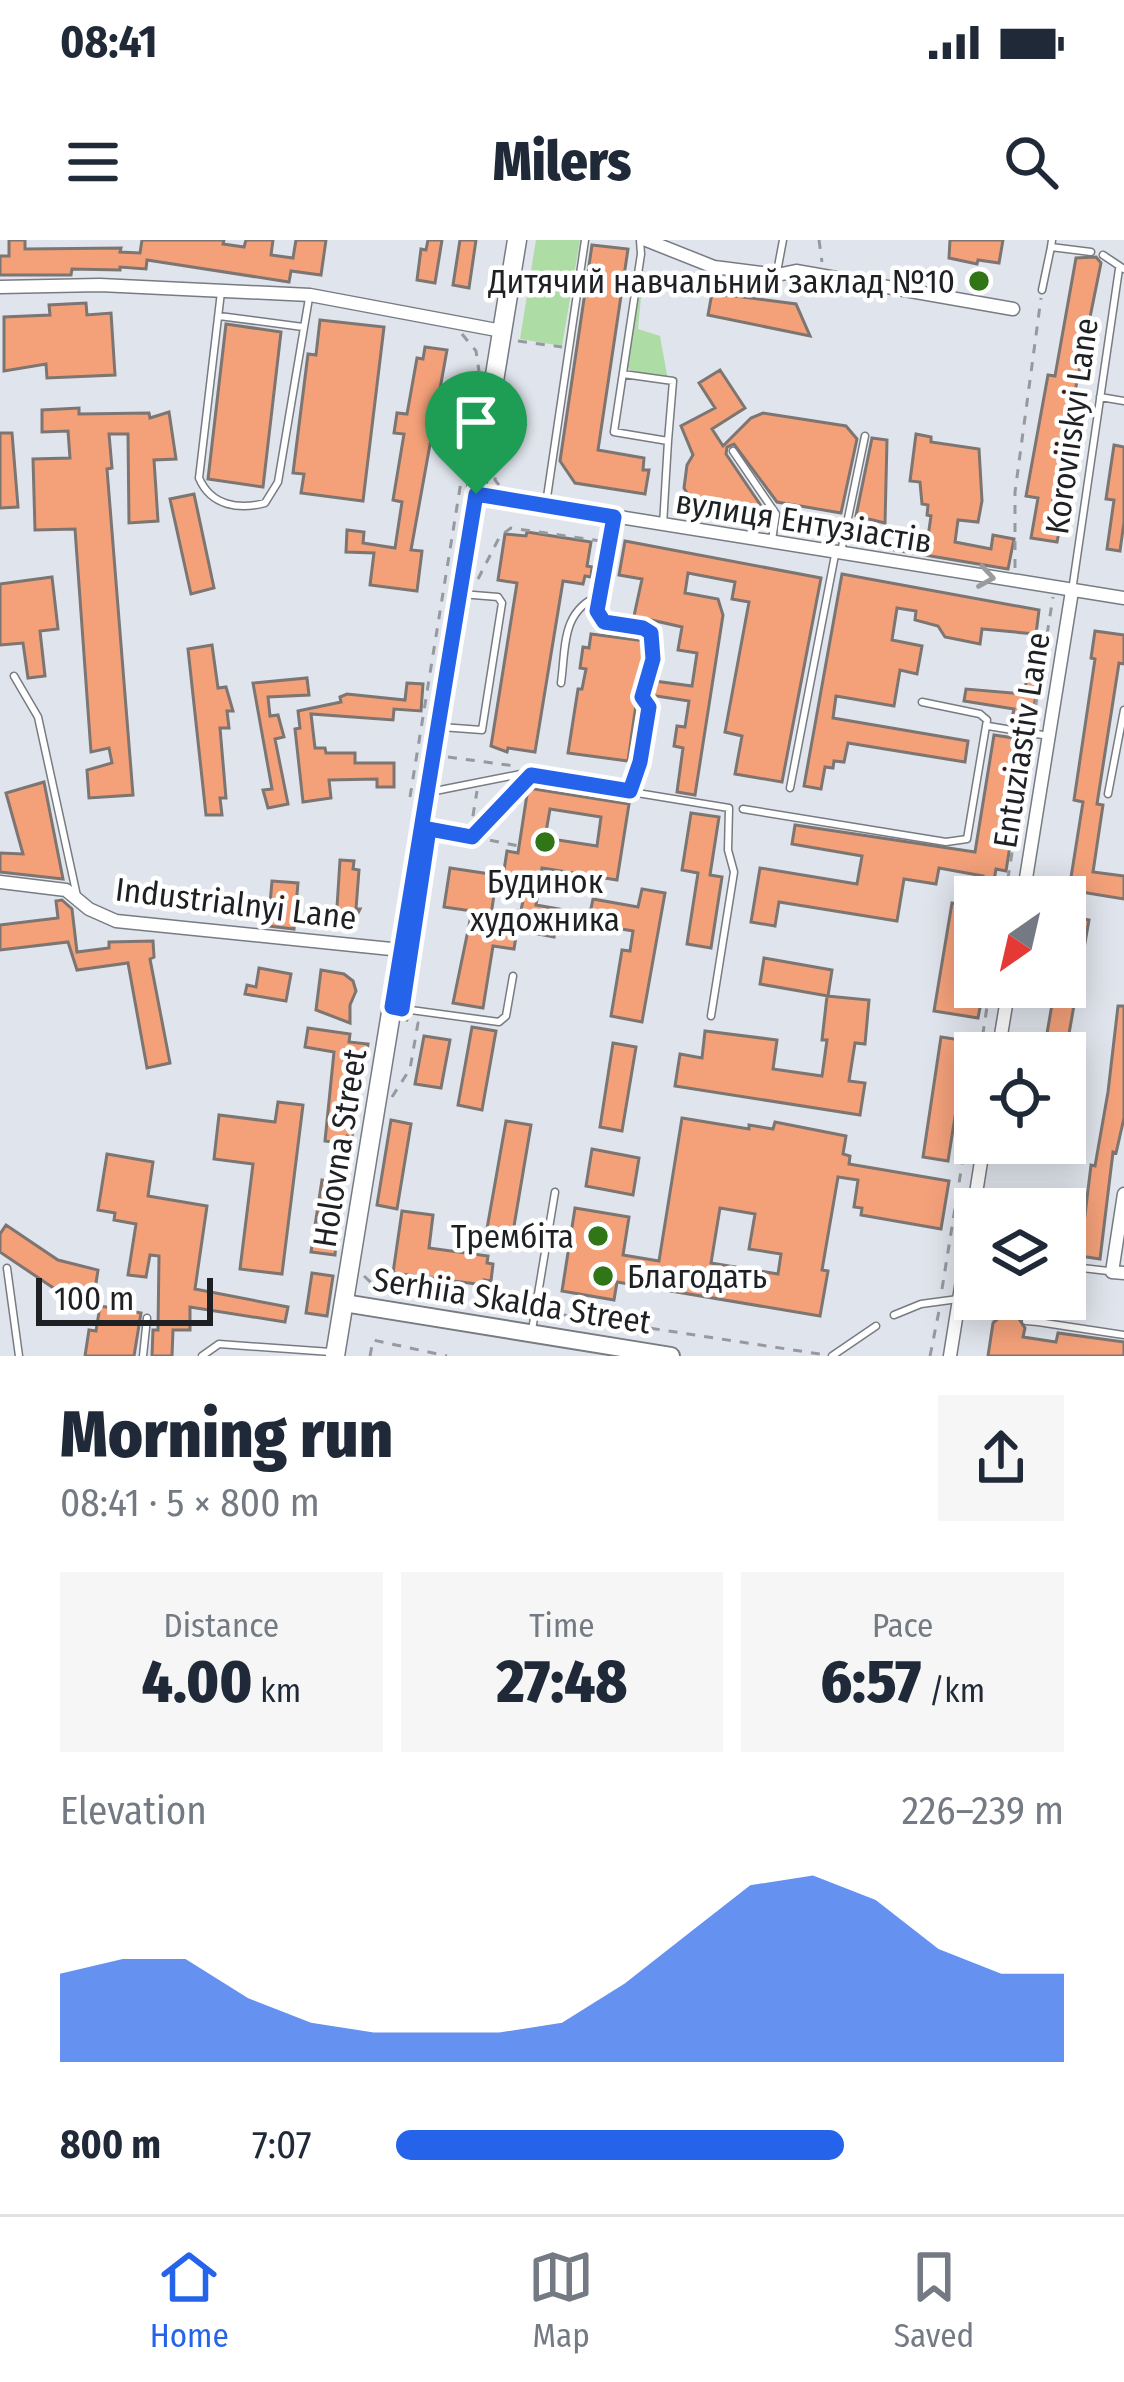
<!DOCTYPE html>
<meta charset="utf-8">
<style>
:root{--surface:#fff;--page:#f6f6f7;--text:#1f2937;--muted:#747a83;--line:#e0e1e3;--accent:#2563eb}
body{margin:0;font-family:"Fira Sans Condensed",sans-serif;background:var(--page);color:var(--text);height:100vh;display:flex;flex-direction:column;font-size:45px;white-space:nowrap}
*{box-sizing:border-box;margin:0}
p{font-size:39px;color:var(--muted)}
.icon{flex:none;width:66px;height:66px;fill:none;stroke:currentColor;stroke-width:2;stroke-linecap:round;stroke-linejoin:round}
.map{position:relative;height:1116px;overflow:hidden}
.panel{display:flex;flex-direction:column;background:var(--surface);flex:1}
.panel>*{flex:none}
.needle{width:78px;rotate:214deg}
.controls{position:absolute;left:954px;top:636px;display:grid;gap:24px}
.controls a{display:grid;place-items:center;width:132px;height:132px;border-radius:0px;background:var(--surface);box-shadow:0 6px 30px #0003;font-size:60px}
.scale{position:absolute;left:36px;bottom:30px;width:177px;box-sizing:border-box;padding-left:12px;border:6px solid #1f2023;border-top:0;font-size:33px;line-height:42px;white-space:nowrap;color:#1f2023;-webkit-text-stroke:9px #fff;paint-order:stroke}
.pin{position:absolute;display:grid;place-items:center;width:102px;height:102px;color:#fff;margin:-123px -51px;border-radius:50% 50% 50% 0;rotate:-45deg;box-shadow:0 0 12px #0007}
.pin .icon{rotate:45deg}
.round{display:grid;place-items:center;flex:none;width:126px;height:126px;border-radius:0px;background:var(--page)}
.headline{display:flex;align-items:center;justify-content:space-between;height:204px;padding:0 60px}
h1{font-size:66px;font-weight:800;line-height:90px}
.stats{display:grid;grid-template-columns:repeat(3,1fr);gap:18px;height:204px;padding:12px 60px}
.stats div{display:grid;align-content:center;border-radius:0px;background:var(--page);text-align:center}
.stats b{font-size:60px;font-weight:800}
.stats small{font-size:33px;font-weight:400}
.stats p{font-size:33px}
.chart{height:336px;padding:24px 60px}
.chart p{display:flex;justify-content:space-between}
.chart svg{width:100%;height:216px;margin-top:12px;fill:var(--accent);opacity:.7}
ul{padding:0 60px;list-style:none;font-size:39px}
li{display:grid;grid-template-columns:192px 144px 1fr;align-items:center;height:90px}
li i{height:30px;border-radius:15px;background:var(--accent)}
.status{display:flex;justify-content:space-between;align-items:center;height:84px;padding:0 60px;background:var(--surface);direction:ltr}
.status svg{height:33px;fill:currentColor}
header{display:flex;justify-content:space-between;align-items:center;height:156px;padding:0 60px;background:var(--surface);font-size:54px;font-weight:800}
.tab-bar{display:flex;justify-content:space-around;align-items:center;height:168px;border-top:3px solid var(--line);background:var(--surface);font-size:33px;color:var(--muted)}
.tab-bar a{display:grid;justify-items:center;gap:6px}
.tab-bar .on{color:var(--accent)}
.map>svg:first-child{display:block}
</style>
<div class="status"><b>08:41</b><svg viewBox="0 0 49 12"><path d="M0 12V9h3v3zM5 12V6h3v6zM10 12V3h3v9zM15 12V0h3v12zM26 1h20v11H26zM47 4h2v5h-2z"/></svg></div>
<header><svg class="icon" aria-label="menu" viewBox="0 0 24 24"><path d="M4 6h16M4 12h16M4 18h16"/></svg>Milers<svg class="icon" aria-label="search" viewBox="0 0 24 24"><circle cx="10" cy="10" r="6"/><path d="M15 15l6 6"/></svg></header>
<div class="map">
<svg width="1124" height="1116" viewBox="0 0 1124 1116">
<rect width="100%" height="100%" fill="#e0e4ec"/>
<path fill="#addca5" d="M536,0h44l-18,106 -42,-7z
M641,57l-3,32 22,7 8,44 -44,-12 11,-70z"/>
<path fill="#f4a17a" stroke="#7d7571" stroke-width="3" fill-rule="evenodd" d="M9,0h16v9l96,-1 -1,4 20,1 2,-13h82l-1,4 21,3 2,-7h27l-2,15 22,3 3,-18h30l-5,35 -30,-4 -2,11 -142,-22 -1,9 -26,-2v3l-48,-1 -1,6h-71v-19h9z
M428,0h14l-7,43 -18,-3 4,-31 5,1z
M460,0h16l-7,48 -16,-3z
M950,0h53l-4,23 -21,-3 -1,4 -28,-6z
M592,5l36,4 -30,201 46,8 -1,12h6l-4,24 -70,-11 -15,-22z
M1096,17l5,6 -48,237 12,2 -8,40 -26,-4 7,-40 -12,-2 22,-121 7,1 21,-118z
M712,53l84,11 14,32 -102,-21z
M86,63l1,12 24,-2 4,62 -68,3 -1,-14 -42,7v-54l46,-2 -1,-10z
M320,80l64,7 -21,174 -62,-8 3,-19 -11,-1 15,-119 8,1z
M226,84l55,8 -18,155 -55,-8z
M425,107l22,3 -36,200 11,1 -5,40 -47,-6 4,-32 -28,-1 1,-22 17,2 -1,11 32,5 7,-46 -9,-2 11,-66 -10,-1 3,-20 10,1 10,-56 6,1z
M720,130l25,38 -33,21 11,17 28,-28 12,-5 83,13 11,13 -16,74 -64,-11 -43,-58 -7,3 -1,7 42,62 -2,9 -17,2 -7,-9 -27,3 -17,-9 -14,-24 3,-23 6,-10 -12,-29 34,-18 -16,-25z
M79,168v6l70,-1 1,5 19,-6 7,47 -22,1 4,61 -29,2 -1,-89h-19l3,34 -5,1 26,326 -44,3 -2,-28 25,-7 -3,-15 -18,4 -16,-223 -40,1 -2,-71 37,-1 -2,-27 -26,1v-22z
M0,193h12l6,74 -18,1z
M916,194l15,3v5l48,7 3,52 -4,21 -20,-2 -3,22 36,7 2,-14 21,4 -6,30 -113,-19 2,-10 6,1 1,-8 24,4 3,-21 -4,-1 1,-10 -6,-1 -2,-22 -10,-1z
M872,198l15,2 -2,83 -29,-7z
M1114,205l10,2v75l-4,29 -13,-2 7,-49 -8,-1z
M194,254l20,94 -23,6 -21,-95z
M527,292l64,10 -4,24 5,1 -1,10 -6,-1 -2,8 -20,-3 -28,171 -27,-4 -1,4 -16,-6 26,-163 -19,-3 7,-46 21,2z
M625,301l196,37 -39,204 -47,-8 7,-38 -17,-4 24,-130 -17,-3 3,-17 -47,-9 -3,20 33,6 5,16 -28,180 -18,-3 6,-44 -9,-2 3,-20 8,1 4,-26 -39,-6 4,-14 38,5 5,-33 -19,-3 4,-23 -48,-11 8,-37 -23,-4z
M842,334l197,36 -3,24 -54,-5 -2,15 -35,-7 -7,-11 -23,-6 1,-9 -19,-3 -5,32 30,6 -5,28 -17,-4 -6,36 -58,-10 -3,22 135,23 -3,21 -117,-19 -4,19 -10,-1 -1,7 -8,-1 -4,22 -17,-3z
M52,337l6,52 -18,2 5,45 -17,2 -5,-35 -23,2v-61z
M1095,391l29,4v29l-5,-1 -22,141 6,1 -10,67 31,4v23l-55,-9 14,-88 -9,-2 21,-141 -4,-1z
M591,394l54,7 -17,120 -60,-8 10,-64h4l4,-20 -6,-1 3,-21 6,1z
M1035,395l11,1 -15,89 -20,-3 3,-13 -50,-8 2,-12 58,5z
M212,405l6,43 8,-1 7,24h-6l2,17h-9l6,70h-6l2,17h-16l-18,-166z
M307,438l2,17 -41,2 2,19 8,-1 6,22 -9,2 13,65 -20,4 -5,-18 9,-1 -19,-106z
M407,443l16,1 -2,27 -27,-2 -1,11 -82,-6 4,34h10l1,5h29v10h39v24h-17v-8l-48,1 2,18 -28,4 -8,-73 5,-1 -2,-17 43,-9 -1,-5 7,-3 58,6z
M994,495l33,5 -21,131 -10,-2 -4,23 -11,-2 2,-14 -44,-8 -3,16 -32,-5 -7,42 -118,-19 -4,24 -24,-4 9,-54 97,16 5,-28 -70,-12 3,-19 180,27z
M44,542l19,97 -63,-7v-19l23,1 -17,-61z
M528,548l101,16 -12,76 -75,-12 -6,37 23,4 -5,28 -37,-7 -3,19 -21,-3 -10,62 -30,-5 19,-92 -28,-4 6,-39 47,7 -6,40 28,5 7,-34 -24,-3 5,-32 11,2zM550,569l51,8 -4,29 -52,-8z
M691,573l28,4 -9,58 12,2 -11,71 -24,-4 11,-71 -16,-3z
M340,620l14,1 -1,8 6,1 -3,39h4l-7,14h-17z
M272,641l26,2 -4,46 -26,-3z
M642,649l23,4 -23,129 -31,-6 11,-66 8,1 3,-20 -45,-8 5,-24 45,8z
M62,660l10,9 5,43 32,-4v-6l44,-1 1,16 -4,2 20,104 -23,5 -19,-105 -51,7 -9,-28 -68,8v-25l58,-7 -2,-17z
M952,663l23,4v80h9l-6,31 -44,-7z
M1067,676l22,4 -22,125 -8,-1 4,9h-34l2,-11 14,3 10,-58h10z
M764,718l68,12 -4,26 -68,-12z
M259,728l32,6 -5,27 -41,-7 2,-9 9,2z
M321,730l23,4 9,7 3,10 -6,14v18l-34,-13z
M827,756l42,4 -4,44 -10,-1 -6,38 16,2 -5,32 -185,-29 5,-32 22,4 3,-27 72,9 -4,29 49,7 5,-36h-5z
M1118,766h6v112l-8,35 -3,-1 -13,107 -20,-3 11,-91 4,1 13,-74z
M472,787l24,4 -14,79 -24,-5z
M308,788l42,6 -1,8 19,2 -4,23 -13,-2 -7,44 11,5 -3,23 -5,-1 -1,8 -21,-3 9,-89 -29,-5z
M424,796l26,4 -9,48 -26,-4z
M941,797l26,4 -19,120 -25,-4z
M613,803l23,4 -14,84 -22,-4z
M278,862l25,3 -21,169 -42,-5 13,-105 -39,-5 5,-44 56,7z
M682,878l67,11v-4l24,4 2,-7 71,14 -3,18 7,2 -1,8 100,17 -8,48 -80,-14 1,-7 -8,-1 4,-27 -20,-3 -16,93 6,1 -8,45 -203,-34 -3,18 -52,-9 13,-83 54,9 -6,38 36,6zM720,968l35,6 -6,35 32,5 -3,20 -67,-11z
M391,880l20,4 -14,85 -20,-4z
M506,881l25,4 -20,119 -26,-4z
M592,909l47,9 -6,37 -47,-9z
M107,914l46,8 -5,34 59,10 -12,83 93,18 -3,15 -95,-15v23h-17l-1,26h-20l1,-26h5l1,-74 -9,-1 -4,22 -18,-2 8,-51 -22,-4 1,-7 -17,-3z
M322,940l22,3 -4,27h-6l-3,19 6,1 -2,25 -24,-3z
M402,971l31,4 -4,33 59,8 -1,7 6,1 -2,17 -7,-1v5l-91,-12z
M6,985l52,35 40,10 -4,26 -36,-5 -58,-39v-18z
M312,1033l21,3 -6,40 -21,-3z
M1006,1059h23l-2,15 -8,5 6,9 -2,9 33,5 2,-9 66,9v14h-136l5,-33 8,-7 -5,-7 1,-8 9,2z
M100,1066l41,7 -7,43h-49l4,-26 7,1z"/>
<g fill="none" stroke-linecap="round" stroke-linejoin="round">
<g stroke="#777b82" stroke-width="9">
<path id="service" d="M640,0l1,14 -27,178 54,9 -5,84
M1052,0l-1,7 40,5
M1103,15l21,14
M777,32l6,-32
M1042,50l9,-43
M221,52l-22,186c12,28 40,32 66,25l13,-21 31,-184
M219,76l84,11
M623,134l50,7 -5,60
M468,144l20,4
M1100,157l24,4
M733,211l43,63 -4,26
M546,264l39,-264
M614,277l-15,101c12,7 25,5 39,9 31,8 7,50 4,70l7,10 -9,55 -10,29
M841,312l24,-116
M1072,351l47,-322
M14,436l24,41 39,179
M561,443c5,-37 0,-72 39,-88
M988,486l61,10
M441,487l41,3 20,-127 -4,-6 -37,-3
M790,548l45,-233
M430,552l91,-18 208,34 -1,42 6,22 -23,144
M1108,554l16,-84
M743,569l203,33 21,-3 20,-119 -7,-6 -58,-12
M396,768l103,14 7,-6 7,-40
M1065,1026l43,5
M7,1028l12,88
M1042,1059l-4,23 86,13
M957,1070l37,6
M894,1075l27,-11 37,-5
M1026,1081l12,1
M532,1090l23,-138
M143,1116l4,-38
M202,1116l17,-12 112,8
M832,1116l44,-30"/>
</g>
<g stroke="#777b82" stroke-width="15">
<path id="minor" d="M646,0l68,27 63,8 19,-4 217,38
M0,47l100,-2 210,10 192,36
M476,254l648,104
M0,642l66,8 23,19 27,12 285,29
M1023,657l49,-306
M998,813l11,-66
M1124,954l-12,78 12,1
M950,1116l34,-213"/>
</g>
<g stroke="#777b82" stroke-width="20">
<path id="secondary" d="M344,1063l327,53"/>
</g>
<g stroke="#777b82" stroke-width="21">
<path id="primary" d="M335,1116l182,-1116"/>
</g>
<path stroke="#96999f" stroke-width="3" stroke-dasharray="9 9" stroke-linecap="butt" d="M819,0l3,22
M462,94l14,17 3,20
M518,101l44,6
M507,167l26,25
M434,190l34,9
M499,245l-4,-5 8,-54
M1015,328v-76l26,-194
M478,339l22,-43 11,-8 90,13
M1033,483l20,-126
M448,517l67,9
M410,557l55,-340
M437,590l82,16
M470,594l7,-43
M473,595l52,-53
M1005,657l24,-152
M980,813l10,-66
M392,857l18,-28 8,-46 -12,-3
M364,1036l19,18
M942,1049l33,-205
M544,1072l282,43
M370,1116l3,-16 74,16
M930,1116l9,-45"/>
<use href="#service" stroke="#fff" stroke-width="6"/>
<use href="#minor" stroke="#fff" stroke-width="12"/>
<use href="#secondary" stroke="#fff" stroke-width="16"/>
<use href="#primary" stroke="#fff" stroke-width="18"/>
</g>
<defs><path id="oneway-chevron" d="M-2-3.5L2.5 0L-2 3.5" fill="none" stroke-width="1.6" stroke-linecap="round" stroke-linejoin="round" transform="scale(3)"/></defs>
<use stroke="#9a9b9c" href="#oneway-chevron" transform="translate(986 337) rotate(9)"/>
<g fill="none" stroke-linecap="round" stroke-linejoin="round">
<g stroke="#fff" stroke-width="24">
<path id="route" d="M476,254l138,23 -17,94 7,11 39,6 8,5 2,26 -11,38 7,10 -9,55 -10,29 -99,-16 -59,62 -43,-8 -27,180 -10,-2z"/>
</g>
<use href="#route" stroke="#2563eb" stroke-width="15"/>
</g>
<g fill="#307617" stroke="#fff" stroke-width="4.5">
<circle cx="979" cy="41" r="12"/>
<circle cx="545" cy="602" r="12"/>
<circle cx="598" cy="996" r="12"/>
<circle cx="603" cy="1036" r="12"/>
</g>
<g text-anchor="middle" stroke-width="9" stroke-linejoin="round" paint-order="stroke">
<g font-size="33" fill="#1f2023" stroke="#fff" text-anchor="end">
<text x="955" y="53">Дитячий навчальний заклад №10</text>
<text x="545" y="653" text-anchor="middle">Будинок<tspan x="545" dy="38">художника</tspan></text>
<text x="574" y="1008">Трембіта</text>
<text x="627" y="1048" text-anchor="start">Благодать</text>
</g>
<g font-size="33" fill="#1f2023" stroke="#fff">
<text transform="translate(1071 186) rotate(-82)" y="12">Koroviiskyi Lane</text>
<text transform="translate(804 281) rotate(9)" y="12">вулиця Ентузіастів</text>
<text transform="translate(1021 500) rotate(-81)" y="12">Entuziastiv Lane</text>
<text transform="translate(236 663) rotate(7)" y="12">Industrialnyi Lane</text>
<text transform="translate(339 908) rotate(-81)" y="12">Holovna Street</text>
<text transform="translate(512 1060) rotate(9)" y="12">Serhiia Skalda Street</text>
</g>
</g>
</svg>
<div class="controls">
<a><svg class="needle" viewBox="-14 -14 28 28"><path d="M0-13l5 13h-10z" fill="#e53935"/><path d="M0 13l5-13h-10z" fill="#747a83"/></svg></a>
<a><svg class="icon" aria-label="locate" viewBox="0 0 24 24"><circle cx="12" cy="12" r="6"/><path d="M12 2v4M12 18v4M2 12h4M18 12h4"/></svg></a>
<a><svg class="icon" aria-label="layers" viewBox="0 0 24 24"><path d="M12 4l9 5-9 5-9-5zM3 14l9 5 9-5"/></svg></a>
</div>
<div class="scale">100 m</div>
<div class="pin" style="left:476px;top:254px;background:#1e9e55"><svg class="icon" aria-label="arrive" viewBox="0 0 24 24"><path d="M6 21V4h12l-3 4 3 4H6"/></svg></div>
</div>
<section class="panel">
<div class="headline"><div><h1>Morning run</h1><p>08:41 · 5 × 800 m</p></div><a class="round"><svg class="icon" aria-label="share" viewBox="0 0 24 24"><path d="M12 15V3M7 8l5-5 5 5M5 13v7h14v-7"/></svg></a></div>
<div class="stats">
<div><p>Distance</p><b>4.00<small> km</small></b></div>
<div><p>Time</p><b>27:48</b></div>
<div><p>Pace</p><b>6:57<small> /km</small></b></div>
</div>
<div class="chart"><p><span>Elevation</span>226–239 m</p>
<svg viewBox="0 0 160 44" preserveAspectRatio="none"><path d="M0 44V26L10 23L20 23L30 31L40 36L50 38L60 38L70 38L80 36L90 28L100 18L110 8L120 6L130 11L140 21L150 26L160 26V44z"/></svg>
</div>
<ul>
<li><b>800 m</b>7:07<i style="width:67%"></i></li>
</ul>
</section>
<nav class="tab-bar">
<a class="on"><svg class="icon" aria-label="home" viewBox="0 0 24 24"><path d="M3 11l9-7 9 7M6 9v11h12V9"/></svg>Home</a>
<a><svg class="icon" aria-label="map" viewBox="0 0 24 24"><path d="M3 6l6-2 6 2 6-2v14l-6 2-6-2-6 2zM9 4v14M15 6v14"/></svg>Map</a>
<a><svg class="icon" aria-label="saved" viewBox="0 0 24 24"><path d="M7 4h10v16l-5-4-5 4z"/></svg>Saved</a>
</nav>
